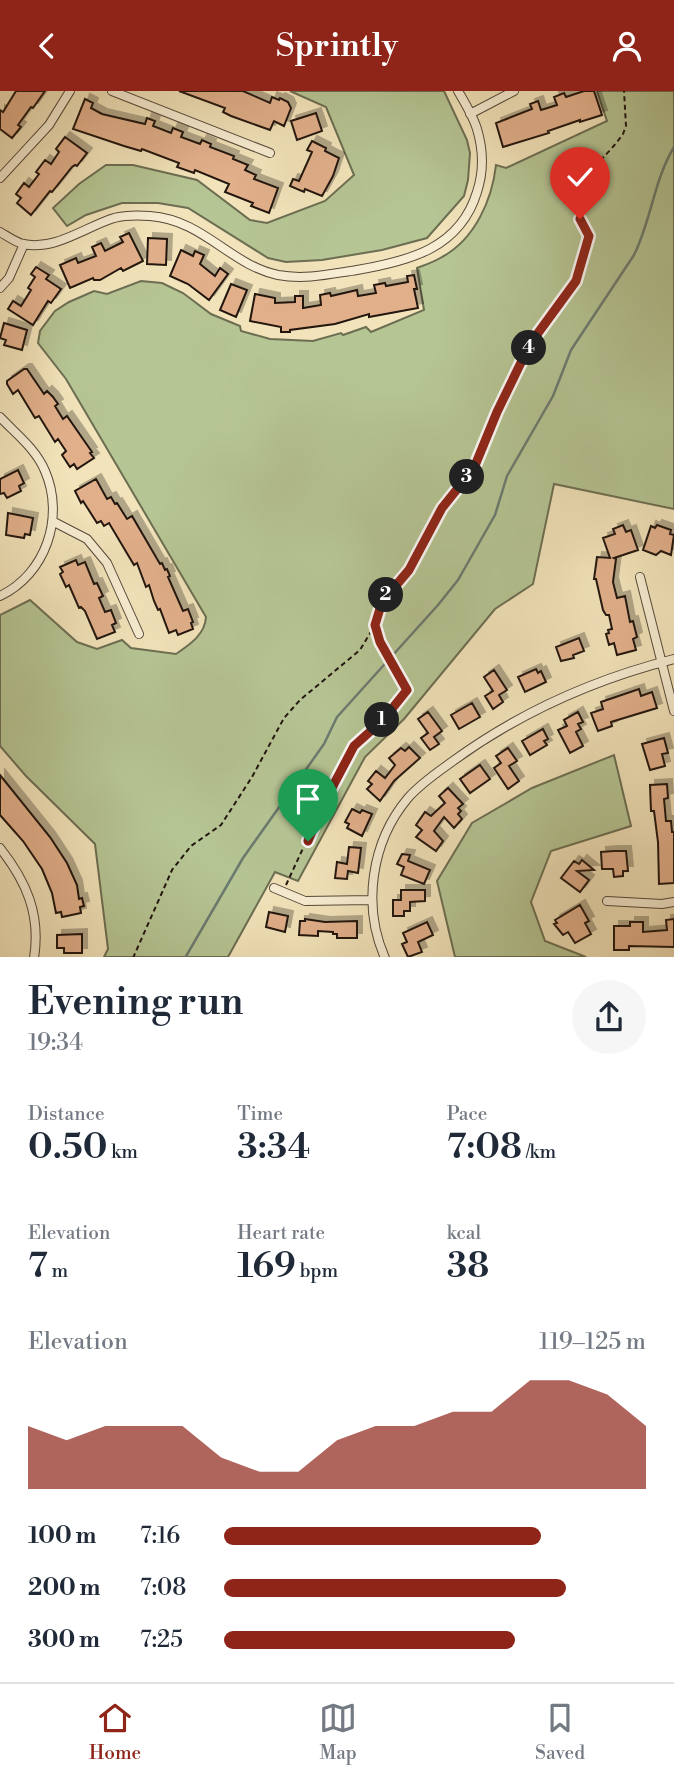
<!DOCTYPE html>
<meta charset="utf-8">
<style>
:root{--surface:#fff;--page:#f6f6f7;--text:#1f2937;--muted:#747a83;--line:#e0e1e3;--accent:#8f2418}
body{margin:0;font-family:"Libre Bodoni",serif;background:var(--page);color:var(--text);height:100vh;display:flex;flex-direction:column;font-size:26px;white-space:nowrap}
*{box-sizing:border-box;margin:0}
p{font-size:23px;color:var(--muted)}
.icon{flex:none;width:38px;height:38px;fill:none;stroke:currentColor;stroke-width:2;stroke-linecap:round;stroke-linejoin:round}
.map{position:relative;height:866px;overflow:hidden}
.details{display:flex;flex-direction:column;background:var(--surface);flex:1}
.details>*{flex:none}
.pin{position:absolute;display:grid;place-items:center;width:60px;height:60px;color:#fff;margin:-72px -30px;border-radius:50% 50% 50% 0;rotate:-45deg;box-shadow:0 0 7px #0007}
.pin .icon{rotate:45deg}
.km{position:absolute;width:35px;height:35px;margin:-18px;border-radius:50%;background:#222;color:#fff;font-size:19px;line-height:35px;text-align:center}
.round{display:grid;place-items:center;flex:none;width:74px;height:74px;border-radius:37px;background:var(--page)}
.overview{display:flex;align-items:center;justify-content:space-between;height:119px;padding:0 28px}
h1{font-size:38px;font-weight:600;line-height:52px}
.metrics{display:grid;grid-template-columns:repeat(3,1fr);gap:10px;height:119px;padding:7px 28px}
.metrics div{display:grid;align-content:center}
.metrics b{font-size:35px;font-weight:600}
.metrics small{font-size:19px;font-weight:400}
.metrics p{font-size:19px}
.chart{height:196px;padding:14px 28px}
.chart p{display:flex;justify-content:space-between}
.chart svg{width:100%;height:126px;margin-top:7px;fill:var(--accent);opacity:.7}
ul{padding:0 28px;list-style:none;font-size:23px}
li{display:grid;grid-template-columns:112px 84px 1fr;align-items:center;height:52px}
li i{height:18px;border-radius:9px;background:var(--accent)}
header{display:flex;justify-content:space-between;align-items:center;height:91px;padding:0 28px;background:var(--accent);color:#fff;font-size:32px;font-weight:600}
.tabs{display:flex;justify-content:space-around;align-items:center;height:98px;border-top:2px solid var(--line);background:var(--surface);font-size:19px;color:var(--muted)}
.tabs a{display:grid;justify-items:center;gap:4px}
.tabs .selected{color:var(--accent)}
.map>svg:first-child{display:block}
</style>
<header><svg class="icon" aria-label="back" viewBox="0 0 24 24"><path d="M15 5l-7 7 7 7"/></svg>Sprintly<svg class="icon" aria-label="person" viewBox="0 0 24 24"><circle cx="12" cy="8" r="4"/><path d="M4 21q1-7 8-7t8 7"/></svg></header>
<div class="map">
<svg width="674" height="867" viewBox="0 0 674 867">
<defs>
<filter id="shadow"><feDropShadow dx="5" dy="-5" stdDeviation="0" flood-color="#0004"/></filter>
</defs>
<rect width="100%" height="100%" fill="#f2e3ba"/>
<filter id="stains"><feTurbulence type="fractalNoise" baseFrequency=".00286" numOctaves="4"/><feColorMatrix values="0 0 0 0 .2 0 0 0 0 .09 0 0 0 0 .02 0 0 0 .5 -.17"/></filter>
<radialGradient id="worn" r=".72"><stop offset=".6" stop-color="#630" stop-opacity="0"/><stop offset="1" stop-color="#630" stop-opacity=".3"/></radialGradient>
<path fill="#b6c594" stroke="#6c6e52" stroke-width="2" d="M290,0h154l23,49 3,13 -2,27 -4,16 -37,42 -45,12 -60,10 -36,2 -18,-4 -80,-50 -30,-5h-36l-36,12 -19,11 -14,-18 26,-24 27,-19h27l64,15 53,40 17,3 58,-22 29,-26 -28,-68z
M597,0h77v418l-120,-25 -21,100 -38,25 -91,110 -39,38 -67,124 -23,-9 -47,85h-124l4,-8 -13,-105 -69,-68 -26,-30v-131l30,-15 47,42 20,7 25,-9 9,8 45,6c13,-9 29,-19 30,-37l-140,-238 -28,-36 2,-12 15,-20 14,-9 25,-11 13,3 34,-13 21,2 21,10 28,21 29,12 1,5 29,8 43,2 28,-8 2,2 23,-8 5,5 53,-22 -7,-42c8,-3 17,-6 25,-11 33,-18 50,-57 54,-92l10,3 101,-47z
M614,664l17,71 -80,25 -20,51 14,39 41,16h-131l-18,-76 35,-58 60,-35z"/>
<g fill="none" stroke-linecap="round" stroke-linejoin="round">
<path stroke="#6b7b70" stroke-width="2.5" d="M185,867l58,-100 81,-114 13,-27 101,-112 20,-25 37,-65 12,-39 46,-80 18,-46 63,-95c17,-34 20,-75 40,-108"/>
</g>
<path fill="#e1b08b" stroke="#221610" stroke-width="2" filter="url(#shadow)" d="M16,0h29l-12,17 -2,-1 -13,18 3,2 -9,11 -12,-9v-19l3,2z
M179,0h64l27,12 2,-6 7,3 1,-2 8,4 3,6 -7,18 -10,-5 -4,9 -39,-14 -8,-4 2,-4z
M584,0h10l8,24 -22,7v-2l-32,11 1,2 -46,14 -7,-24 36,-14 -2,-5 8,-3 3,9 16,-5 -3,-8 10,-4 2,4z
M85,8l8,4 -2,5 11,6 43,10 2,-6 8,3 -2,5 18,7 2,-5 10,4 -2,5 19,7 2,-4 9,4 -1,3 24,9 -1,3 15,6 -3,5 11,5 -2,4 24,9 -9,25 -18,-7 2,-3 -28,-11 4,-8 -34,-14 -1,3 -17,-6 2,-4 -37,-14 -1,2 -17,-5 -51,-17z
M316,22l6,18 -25,9 -6,-19z
M65,46l22,16 -10,13 -2,-1 -3,2 -20,25 -2,-1 -19,24 -14,-12 4,-5 -5,-4 8,-11 5,4 10,-13 -3,-2 9,-12 6,4 8,-12 -3,-3z
M312,50l14,7 -1,3 14,7 -6,18 -11,20 -17,-7 -1,3 -14,-6 3,-7 6,2 13,-29 -5,-2z
M129,142l14,28 -20,10 -2,-3 -21,12h-6l-1,-2 -23,10 -10,-23 16,-7 2,5 18,-7 -4,-9 9,-4 4,8 18,-9 -3,-5z
M148,147l19,1 -1,26 -19,-1z
M181,159l12,6 2,-5 9,4 -4,9 15,12 5,-8 8,6 -19,26 -21,-16 -18,-8z
M36,176l13,8 -3,4 15,10 -10,14 -3,-2 -15,24 -25,-16 5,-8 8,5 10,-16 -3,-2 7,-11 -4,-3z
M414,184l3,14h-3l4,19 -49,9v-3l-34,10 -45,6v2h-9v-5l-31,-6 5,-27 20,4v5l20,-1v-6h8v12l18,-3 -1,-10 10,-2 1,3 26,-6 1,6 18,-3 -2,-8 11,-2 1,3 22,-4 -1,-6z
M231,193l16,6 -11,27 -16,-7z
M4,232l23,7 -5,20 -18,-5 2,-5 -6,-2z
M24,278h3l17,25 3,-3 6,6 5,7 -3,2 8,13 4,-3 25,36 -2,1 4,5 -17,11 -3,-5 -4,3 -8,-12 4,-4 -8,-12 -3,3 -16,-26 -4,2 -17,-28 -5,4 -6,-10v-3z
M18,379l6,13 -5,3 2,5 -14,7 -3,-5 -4,1v-15z
M96,388l11,20 4,-2 4,7 2,-1 10,16 5,-3 28,48 2,-1 3,7 2,-1 3,7 -2,1 15,34 5,-2 5,13 -2,1 2,6 -15,6 -2,-5 -7,3 -9,-24 -2,1 -4,-9 -5,-16 -3,2 -9,-24 -3,2 -25,-42 -5,3 -3,-5 -4,2 -14,-22 -2,2 -6,-12z
M8,422l25,5 -3,17 -5,-1 -1,4 -18,-3z
M623,434l3,7 5,-2 7,20 -24,8 2,1 -3,23 4,16 8,-2 5,26 3,-1 4,16 -4,2 3,11 -19,5 -3,-12 -5,2 -3,-11 3,-1 -1,-3 4,-1 -3,-14h-3l-3,-5 -7,-31h-2l3,-22 13,1 -7,-20 12,-4 -2,-5z
M657,434l14,5 -1,4 4,1 -3,20 -10,-4 -5,4 -13,-5 8,-24 4,2z
M76,469l2,5 7,-3 9,22 3,-1 6,13 -4,2 6,14 6,-2 5,13 -4,2 3,7 -18,7 -12,-28 -4,-4 -2,1 -10,-23 -3,2 -6,-13 3,-2 -3,-5z
M579,547l5,13 -11,4 1,3 -13,3 -5,-14z
M536,578l2,4 3,-2 5,11 -21,10 -7,-15z
M494,579l13,20 -8,5 4,7 -10,7 -8,-13 8,-5 -9,-14z
M639,598l2,7 11,-4 5,16 -46,14 1,4 -14,5 -7,-18 12,-4 -2,-7z
M472,612l8,14 -21,12 -8,-14z
M428,621l14,19 -8,6 5,7 -9,6 -9,-12 7,-5 -10,-14z
M578,621l5,10 -5,2 3,5 -5,3 7,14 -13,7 -12,-23 9,-4 -3,-6z
M543,638l5,10 -4,2 3,4 -17,10 -8,-14z
M664,647l4,15 -6,1 3,12 -15,4 -8,-26z
M409,656l11,11 -26,23 -14,20 -13,-12 5,-5 -4,-3 8,-10 9,7 10,-13 -6,-7 12,-10 4,3z
M508,657l9,13 -8,5 10,15 -11,8 -14,-21 7,-5 -5,-7z
M480,674l10,14 -20,14 -10,-14z
M0,684l50,62 17,26 10,22 2,14 3,-1 2,8 -4,1 1,6 -19,4 -1,-5 -5,1 -4,-20 -10,-24 -19,-28 -23,-26z
M667,693l1,14 -4,1 2,22h5l1,11h2v51l-15,1 -1,-42 -4,-31h-3l-1,-26z
M448,697l15,16 -5,4 3,3 -3,3 4,5 -8,9 -10,-11 -10,14 9,10 -7,10 -20,-14 6,-7 -6,-5 9,-13 6,4 14,-13 -6,-7z
M352,718l8,4 2,-3 10,4 -10,22 -15,-8 2,-4 -4,-2z
M349,756l12,1 -3,25 -10,-2 -1,8 -12,-1 2,-16 10,2z
M614,760h12l2,20h-5v5l-9,1 -1,-8h-11l-1,-17z
M402,763l8,1 -2,6 22,9 -6,14 -23,-9 3,-8 -7,-3z
M582,769l12,10 -17,1 12,9 -9,12 -19,-14 13,-17 5,3z
M401,799h24v11l-15,1v9h-6v5h-11v-16h8z
M580,814l9,16 -4,2 6,11 -16,9 -7,-11 -5,3 -9,-11 3,-1 -2,-3z
M269,821l19,4 -3,16 -19,-5z
M305,828l20,3 32,-1v17h-20v-4h-4v-2l-15,-1v5l-19,-1 1,-14h5z
M674,828v28l-45,-1v4h-15v-24h16v-4h13v10l24,-2 -1,-10z
M427,831l6,13 -15,7 4,10 -14,5 -6,-13 5,-2 -4,-9z
M82,843v19h-18v-5h-7v-13z"/>
<g fill="none" stroke-linecap="round" stroke-linejoin="round">
<g stroke="#56493a" stroke-width="10">
<path id="minor" d="M112,0l158,62
M470,23l44,-23
M0,87l49,-53 21,-34
M0,141c7,4 15,10 23,12 32,7 62,-17 91,-26 12,-3 24,-3 36,-2 54,4 80,49 128,59 27,5 52,-1 79,-5 53,-9 103,-22 120,-78 7,-21 6,-43 0,-63 -4,-13 -12,-26 -19,-38
M0,197l9,-10 15,-34
M0,326c16,17 36,32 45,54 20,46 1,103 -45,125
M54,431l33,17 20,24 32,71
M640,486l34,134
M0,757c26,33 41,66 34,110
M274,797l31,13 66,-1
M607,810l55,3 12,-2
M385,867c-23,-52 -14,-116 23,-160 13,-15 30,-26 45,-37 66,-48 142,-82 221,-102"/>
</g>
<path stroke="#221610" stroke-width="2" stroke-dasharray="5 3.5" stroke-linecap="butt" d="M286,794l38,-82 29,-57 30,-26 23,-30 -26,-48 -5,-16
M133,867l39,-88 19,-24 30,-21 31,-48 32,-59 16,-18 60,-50 15,-25 7,-23 27,-32 33,-62 32,-40 23,-56 33,-68 46,-63 13,-45c-28,-57 5,-61 34,-102l3,-8 -2,-35"/>
<use href="#minor" stroke="#f7edd2" stroke-width="8"/>
</g>
<g fill="none" stroke-linecap="round" stroke-linejoin="round">
<g stroke="#fff" stroke-width="14">
<path id="route" d="M308,750l16,-38 30,-57 29,-26 24,-30 -27,-48 -5,-17 7,-23 27,-32 33,-62 32,-40 23,-56 33,-68 46,-63 13,-45 -9,-17"/>
</g>
<use href="#route" stroke="#8f2418" stroke-width="9"/>
</g>
<rect width="100%" height="100%" filter="url(#stains)"/>
<rect width="100%" height="100%" fill="url(#worn)"/>
</svg>
<div class="pin" style="left:308px;top:750px;background:#1e9e55"><svg class="icon" aria-label="arrive" viewBox="0 0 24 24"><path d="M6 21V4h12l-3 4 3 4H6"/></svg></div>
<div class="pin" style="left:580px;top:128px;background:#d93025"><svg class="icon" aria-label="check" viewBox="0 0 24 24"><path d="M5 12l5 5 9-10"/></svg></div>
<b class="km" style="left:382px;top:629px">1</b>
<b class="km" style="left:386px;top:504px">2</b>
<b class="km" style="left:467px;top:386px">3</b>
<b class="km" style="left:529px;top:257px">4</b>
</div>
<section class="details">
<div class="overview"><div><h1>Evening run</h1><p>19:34</p></div><a class="round"><svg class="icon" aria-label="share" viewBox="0 0 24 24"><path d="M12 15V3M7 8l5-5 5 5M5 13v7h14v-7"/></svg></a></div>
<div class="metrics">
<div><p>Distance</p><b>0.50<small> km</small></b></div>
<div><p>Time</p><b>3:34</b></div>
<div><p>Pace</p><b>7:08<small> /km</small></b></div>
</div>
<div class="metrics">
<div><p>Elevation</p><b>7<small> m</small></b></div>
<div><p>Heart rate</p><b>169<small> bpm</small></b></div>
<div><p>kcal</p><b>38</b></div>
</div>
<div class="chart"><p><span>Elevation</span>119–125 m</p>
<svg viewBox="0 0 160 44" preserveAspectRatio="none"><path d="M0 44V22L10 27L20 22L30 22L40 22L50 33L60 38L70 38L80 27L90 22L100 22L110 17L120 17L130 6L140 6L150 11L160 22V44z"/></svg>
</div>
<ul>
<li><b>100 m</b>7:16<i style="width:75%"></i></li>
<li><b>200 m</b>7:08<i style="width:81%"></i></li>
<li><b>300 m</b>7:25<i style="width:69%"></i></li>
</ul>
</section>
<nav class="tabs">
<a class="selected"><svg class="icon" aria-label="home" viewBox="0 0 24 24"><path d="M3 11l9-7 9 7M6 9v11h12V9"/></svg>Home</a>
<a><svg class="icon" aria-label="map" viewBox="0 0 24 24"><path d="M3 6l6-2 6 2 6-2v14l-6 2-6-2-6 2zM9 4v14M15 6v14"/></svg>Map</a>
<a><svg class="icon" aria-label="saved" viewBox="0 0 24 24"><path d="M7 4h10v16l-5-4-5 4z"/></svg>Saved</a>
</nav>
